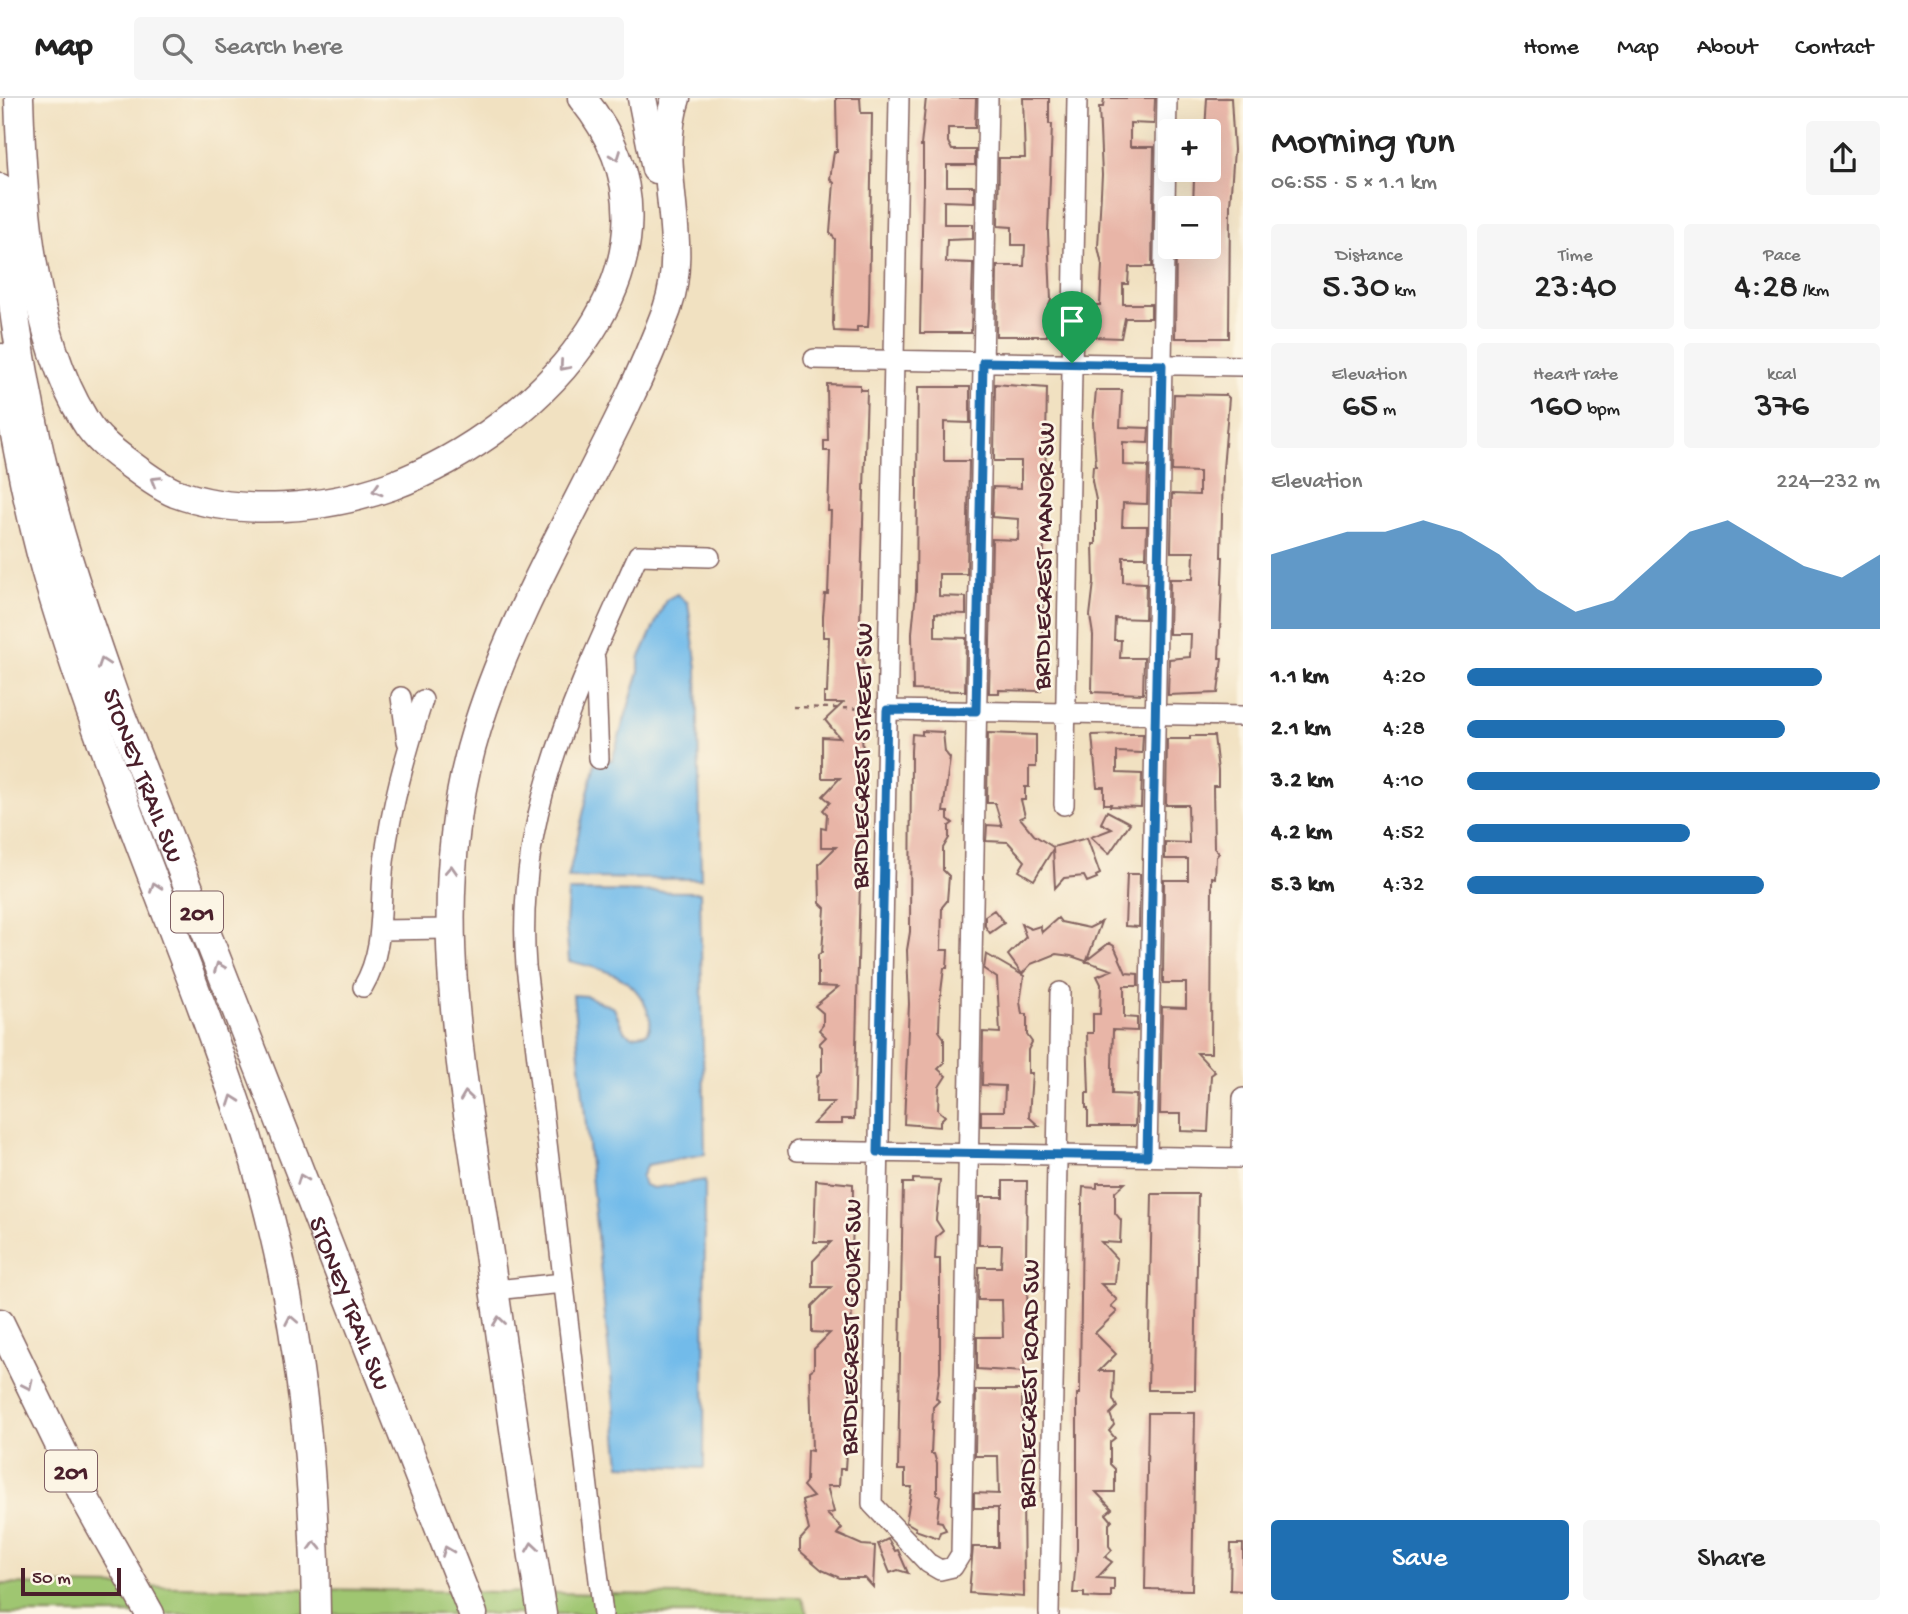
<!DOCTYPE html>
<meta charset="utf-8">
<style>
:root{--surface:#fff;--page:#f6f6f6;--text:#222;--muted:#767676;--line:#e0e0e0;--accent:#1f6fb2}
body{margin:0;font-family:"Gochi Hand",sans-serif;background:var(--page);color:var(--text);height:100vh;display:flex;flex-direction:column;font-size:26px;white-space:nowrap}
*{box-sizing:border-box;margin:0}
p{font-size:23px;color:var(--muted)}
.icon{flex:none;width:38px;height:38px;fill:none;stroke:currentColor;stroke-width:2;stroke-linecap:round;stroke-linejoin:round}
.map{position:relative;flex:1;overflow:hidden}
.drawer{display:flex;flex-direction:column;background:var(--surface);width:665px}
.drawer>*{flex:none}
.tools{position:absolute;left:1158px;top:21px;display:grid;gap:14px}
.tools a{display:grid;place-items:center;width:63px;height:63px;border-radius:7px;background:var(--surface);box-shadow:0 7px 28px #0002;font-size:35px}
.scale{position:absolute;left:21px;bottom:18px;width:100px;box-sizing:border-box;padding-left:7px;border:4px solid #4a1f2b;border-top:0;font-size:19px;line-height:24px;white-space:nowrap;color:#4a1f2b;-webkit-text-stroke:5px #fcf5e5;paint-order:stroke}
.pin{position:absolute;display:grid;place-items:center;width:60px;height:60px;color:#fff;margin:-72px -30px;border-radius:50% 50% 50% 0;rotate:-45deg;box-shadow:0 0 7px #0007}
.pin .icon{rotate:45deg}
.round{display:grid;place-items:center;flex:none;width:74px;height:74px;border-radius:7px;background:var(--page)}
.summary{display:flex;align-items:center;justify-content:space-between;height:119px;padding:0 28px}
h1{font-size:38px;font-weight:600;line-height:52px}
.figures{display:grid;grid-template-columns:repeat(3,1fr);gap:10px;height:119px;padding:7px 28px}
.figures div{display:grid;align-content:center;border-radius:7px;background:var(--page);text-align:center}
.figures b{font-size:35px;font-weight:600}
.figures small{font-size:19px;font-weight:400}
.figures p{font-size:19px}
.chart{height:196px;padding:14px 28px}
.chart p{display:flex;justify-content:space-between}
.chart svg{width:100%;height:126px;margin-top:7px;fill:var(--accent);opacity:.7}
.primary-button{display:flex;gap:14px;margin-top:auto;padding:14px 28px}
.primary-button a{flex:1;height:80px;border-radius:7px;background:var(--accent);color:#fff;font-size:28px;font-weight:600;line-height:80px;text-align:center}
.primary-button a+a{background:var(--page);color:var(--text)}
ul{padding:0 28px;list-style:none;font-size:23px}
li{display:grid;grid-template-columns:112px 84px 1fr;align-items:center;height:52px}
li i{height:18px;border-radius:9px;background:var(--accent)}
header{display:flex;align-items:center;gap:42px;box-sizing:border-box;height:98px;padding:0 35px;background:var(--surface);border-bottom:2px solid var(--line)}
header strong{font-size:33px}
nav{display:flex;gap:38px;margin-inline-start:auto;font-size:24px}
.search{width:490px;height:63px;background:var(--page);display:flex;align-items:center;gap:18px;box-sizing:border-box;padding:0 24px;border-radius:7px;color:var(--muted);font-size:26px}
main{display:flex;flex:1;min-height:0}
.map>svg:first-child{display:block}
</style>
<header>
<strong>Map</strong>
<div class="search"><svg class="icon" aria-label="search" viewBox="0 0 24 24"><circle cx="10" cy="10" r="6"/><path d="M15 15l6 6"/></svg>Search here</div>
<nav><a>Home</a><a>Map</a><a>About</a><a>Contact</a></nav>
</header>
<main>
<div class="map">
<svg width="1243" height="1516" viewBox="0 0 1243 1516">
<rect width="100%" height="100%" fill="#fcf5e5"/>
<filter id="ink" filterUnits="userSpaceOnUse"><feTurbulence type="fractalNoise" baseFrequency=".0143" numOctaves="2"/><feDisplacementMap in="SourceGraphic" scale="14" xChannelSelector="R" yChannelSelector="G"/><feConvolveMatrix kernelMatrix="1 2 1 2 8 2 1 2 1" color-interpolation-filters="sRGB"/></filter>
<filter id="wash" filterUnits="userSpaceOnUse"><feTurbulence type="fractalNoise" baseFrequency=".00686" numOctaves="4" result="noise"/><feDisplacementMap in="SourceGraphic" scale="28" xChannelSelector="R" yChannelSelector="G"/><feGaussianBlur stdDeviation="1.57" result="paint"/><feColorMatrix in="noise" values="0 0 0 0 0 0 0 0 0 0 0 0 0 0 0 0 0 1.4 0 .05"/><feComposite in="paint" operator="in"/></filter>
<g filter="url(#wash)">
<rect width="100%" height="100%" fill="#f1e1c1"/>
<path fill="#9fc671" stroke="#74724e" stroke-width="2" d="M0,1486l801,13 6,17h-807z"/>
<path fill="#72bbea" stroke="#5e6d8a" stroke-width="2" d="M677,496l11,9 9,65 4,211 -133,-1 28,-119 16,1 27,-88v-13l27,-59z
M568,793l132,1 5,262 -58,11 -6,12 3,8 9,3 52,-8 -1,288 -84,-3 -47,-470 14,1 27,12 10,23 8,5 15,-3c6,-8 3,-16 -1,-26 -14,-33 -45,-38 -77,-46l-3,-35z"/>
<g id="blocks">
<path fill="#e8b5a7" d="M836,0h24l1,15h11l-3,197 -1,17h-11v5l-23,-1 -1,-8 2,-84 -5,-6 4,-50 -4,-4 4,-27h3z
M926,0h50l-1,30h-27v14l4,8h23v15h-28v21h27v16l-30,-1v23h29v15l-26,1 -1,22 27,1 -2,70h-51l3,-150v-37h-2z
M1023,0h26v26h3l-4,108 3,68 -4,10v26h-51l1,-70h27l1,-21h-13v-18l-14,-1 1,-68h26z
M1104,0h51l-1,26 -24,-1v24h24l-2,120h-23l-1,17h-5v20h28v14h-26l-4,20 -25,-1v-32h4l2,-40 -4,-18 4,-72 -3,-68h4z
M1207,0h24l3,52 -4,55 -1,133h-54l1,-91h33v-41l-16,-1 1,-26h16l2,-6v-24h-3v-18h-4z
M827,286l33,1v5h7l-7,232 4,46 -3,53 2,32 -8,335 -1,31h-12v5h-29l21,-22h-18l1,-26 5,-5v-24l-3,-3 7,-7 -7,-7 4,-5v-12l-8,-7 23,-19 -20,-1v-31l4,-3 3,-44 -5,-5 -1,-39 17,-17h-15v-19l5,1 1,-15 -4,-4 7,-8 -7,-6 17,-18h-18v-41l18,1 -15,-18 18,-17h-19v-10h3l2,-56h-6v-21l2,-22h3l3,-83h-3l2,-60h-6v-10h4z
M995,286l52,4 -6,303 -42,-1v3h-10l3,-154 26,1 1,-21 -27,-2 1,-30 28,1v-27h-27z
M918,289h52v36l-26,-1v39h25l-2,113h-28v22l27,1v17l-31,-1v24l31,1 -1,53 -52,-1 -1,-57 4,-41z
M1096,292h26l-2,37 29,1 -1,15 -25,-1v23l25,1 -1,38 -24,-1 -1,23h25l-1,31h-23v25l23,1 -1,36 -30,-1 -1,22h7l-1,18h24l-1,36 -51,-2 1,-57 -3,-19 4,-34 -1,-38h3v-44l-4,-19 1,-15h3l-3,-43z
M1174,296l52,1 3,3 -6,71 -2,88h2l-4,101h3l-4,35 -50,2 1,-36 21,-2 1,-23h-22l1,-55h23l1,-27h-23l1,-58 27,1v-23l-27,-1z
M922,633l21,1 2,20 5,6 -7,54h5v7l5,4 -4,3v12l-6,10v22l6,6 -2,25 -5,6 -1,43h7l-1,18h-3l-4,32 -1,31 5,7v25l-6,6 8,7 -7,11 -1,23 7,6 -5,5v6l-36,-3 5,-120 -2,-54 3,-18 1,-181 1,-17 10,1z
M988,635l48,2v32h-7v20h-4v13h-4l4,16 -5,2 14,17 19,12 34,-9 13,36 -4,2 1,2 -10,4 -3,-6 -20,2 -9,10 -2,-39 -19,31 -15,-9 6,-10 -17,-19 -22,-1 1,-16 15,1 -7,-23h-8z
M1129,636h14l-1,19 -25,-1v21l25,1 -1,33 -31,-1 1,-2h-7v-17h-7l-5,-52z
M1190,638h24l4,35v15h-5l1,62 5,5 -3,4 -1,21 -3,-1 -1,176h-14l18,19 -4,3 -3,57 -27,-1v-17h-21l2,-107 24,1v-25h-23l1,-103h24v-21h-23v-17l24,1 -1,-38h-22l1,-66h23z
M1107,713l23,12 -21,31 -18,-17 21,-8 -11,-6z
M1127,776h13l-1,53 -14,-1z
M994,812l10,13 -14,10 -5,-7v-10z
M1058,820l3,4 28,6 12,-6 -14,38 22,-17 5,3 12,27 12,1v12h-14v31l13,1v13l-24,-1 -1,36v28l24,1 -1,31h-47v-18h-2v-15h3l-2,-60h6v-19h7l1,-30 -4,-8 15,-6 -41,-14 -15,-2 -25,10 -9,10 -14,-19 18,-18 -5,-13 10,5 9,-3 2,6z
M986,856l38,22 -4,26 2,12h5v21l5,7 -4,8v23h4l-3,44 10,9h-58v-15h23l1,-25 -23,-1 1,-53 17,1 -3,-55 -13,-9z
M913,1081l27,1 -4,40 7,11 -7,6 -1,22h5v113l-4,26 3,3 -6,6 -2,47h3l3,10v30l3,2 -3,25 5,1 4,8 -6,2 -2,6 -23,-8 1,-2 -10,-6 6,-35h-7v-17h-7l5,-287h10z
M816,1082l37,4 -2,195 -6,90h-5l-1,17h-12l7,26 -7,2 15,14 -5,6 25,11 13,1 -2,41 -8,-9h-25l-18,-8 -22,-19v-11l9,-10 -7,-29 11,-4 -10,-11 3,-4 1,-32 5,1 -2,-80 4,-3v-19l16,-16 -18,-1v-26l19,-19h-18v-26l18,-19h-17z
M1003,1083h24l-1,80v12l5,5 -4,3 1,54h-2l-2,37 -47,-3v-32h26l-1,-37h-24l1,-33h22l1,-22h-23l1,-48h23z
M1097,1085h28l-10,9v21l6,7 -1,23 -19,-1 16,17 -2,25h-14l16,16 -6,6 6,6 -22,21 21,21 -17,17h15l-1,28 4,8 -7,7 4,11 -5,6 6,7 -5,4v22l5,5v23h-19l16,17 -6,5 6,7 -3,3v22l3,4 -7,7 7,5 -15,16 17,1v11h-3v8h-10l-17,-1v-4h-11l4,-44v-155h3l2,-191 1,-16 14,1z
M1152,1096h46l-3,196h-47z
M976,1292h46l2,207 -55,-4 4,-46h25v-39h-24v-15l25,1 -1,-38h-23z
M1148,1315h47l-3,177 -47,-1z
M888,1441l7,12 3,-1 10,23 -10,-3 -8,3 -12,-29z
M1231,1446h12v47l-13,-1z"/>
</g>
</g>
<g filter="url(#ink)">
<use href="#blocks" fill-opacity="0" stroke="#846360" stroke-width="2"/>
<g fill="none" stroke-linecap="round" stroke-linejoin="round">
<g stroke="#846360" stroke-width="22">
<path id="minor" d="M899,0l-27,1406 56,59 12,7 13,-3 8,-13 27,-1456
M814,261l429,7
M595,561l4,100
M401,599l6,44
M887,612l356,6
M1064,707l13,-707
M380,832l69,-1
M363,889c23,-39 16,-82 21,-125 7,-56 22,-109 39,-162
M798,1053l445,7
M1147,1058l20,-1058
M1242,1060l1,-60
M495,1192l68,-7
M603,1516l-77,-648c-12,-152 52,-276 112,-411l72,2
M1049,1516l11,-622"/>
</g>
<g stroke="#846360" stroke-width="31">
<g id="highway">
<path d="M19,0c3,100 12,235 65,321 12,21 32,35 51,49 12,9 26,19 40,25 65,24 152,16 216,-7 149,-55 320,-230 191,-388"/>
<path d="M642,0l14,71"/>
<path id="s1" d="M0,90c10,112 26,222 56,330 18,65 41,129 63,192l354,904"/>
<path d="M2,260c11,71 24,141 43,211 55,193 140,376 202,567 49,154 68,317 69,478"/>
<path d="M0,1225l88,181 62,110"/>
<path d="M542,1516c-20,-124 -37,-250 -55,-374 -25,-172 -63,-345 -9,-515 46,-146 136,-273 189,-416 24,-68 -14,-143 9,-211"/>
</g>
</g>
<path stroke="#846360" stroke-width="2.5" stroke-dasharray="5 5" stroke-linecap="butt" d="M793,609l80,2"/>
<use href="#minor" stroke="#fff" stroke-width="19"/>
<use href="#highway" stroke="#fff" stroke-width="28"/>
</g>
<defs><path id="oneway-chevron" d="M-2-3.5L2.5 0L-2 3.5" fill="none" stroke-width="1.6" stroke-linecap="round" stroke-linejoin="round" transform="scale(1.75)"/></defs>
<g stroke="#ae9aa0">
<use href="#oneway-chevron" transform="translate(616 58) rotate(69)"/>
<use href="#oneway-chevron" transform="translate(564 268) rotate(131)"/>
<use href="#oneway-chevron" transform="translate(155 383) rotate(-149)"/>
<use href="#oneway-chevron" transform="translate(377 392) rotate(163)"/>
<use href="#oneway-chevron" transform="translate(103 565) rotate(-109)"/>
<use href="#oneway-chevron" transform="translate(451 772) rotate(-87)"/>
<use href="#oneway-chevron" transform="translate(155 789) rotate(-110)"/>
<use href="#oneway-chevron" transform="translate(219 869) rotate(-111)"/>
<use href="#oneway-chevron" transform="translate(466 998) rotate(-98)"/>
<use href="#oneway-chevron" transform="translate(233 1002) rotate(-110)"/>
<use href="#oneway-chevron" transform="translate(302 1081) rotate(-111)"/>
<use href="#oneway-chevron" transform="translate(291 1222) rotate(-101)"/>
<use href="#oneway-chevron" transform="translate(499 1223) rotate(-98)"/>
<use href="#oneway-chevron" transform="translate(28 1287) rotate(65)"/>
<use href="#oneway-chevron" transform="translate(315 1448) rotate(-92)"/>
<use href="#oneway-chevron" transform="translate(532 1449) rotate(-98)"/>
<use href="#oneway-chevron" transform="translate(447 1453) rotate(-111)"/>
</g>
</g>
<g fill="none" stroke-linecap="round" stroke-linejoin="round" filter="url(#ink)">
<g stroke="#fff" stroke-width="14">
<path id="route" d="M983,264l179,3 -15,791 -269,-4 9,-442 89,1z"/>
</g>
<use href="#route" stroke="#1f6fb2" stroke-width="9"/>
</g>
<g text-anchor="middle" stroke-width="5" stroke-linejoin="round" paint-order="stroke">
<g fill="#fcf5e5" stroke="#7f5f63" stroke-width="2">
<rect x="171" y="793.5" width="52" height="41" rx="5"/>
<rect x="45" y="1352.5" width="52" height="41" rx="5"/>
</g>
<g font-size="24" font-weight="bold" fill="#4a1f2b">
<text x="197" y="822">201</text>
<text x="71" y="1381">201</text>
</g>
<g font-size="26" fill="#4a1f2b" stroke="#fcf5e5">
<text transform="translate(1042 458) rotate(-89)" y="9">BRIDLECREST MANOR SW</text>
<text transform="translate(860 658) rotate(-89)" y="9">BRIDLECREST STREET SW</text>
<text dy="9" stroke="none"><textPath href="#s1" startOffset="607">STONEY TRAIL SW</textPath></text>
<text dy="9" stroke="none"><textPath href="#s1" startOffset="1174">STONEY TRAIL SW</textPath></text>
<text transform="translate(849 1229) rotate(-89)" y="9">BRIDLECREST COURT SW</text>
<text transform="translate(1027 1286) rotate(-89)" y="9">BRIDLECREST ROAD SW</text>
</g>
</g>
</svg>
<div class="tools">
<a>+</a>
<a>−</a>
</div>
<div class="scale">50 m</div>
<div class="pin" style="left:1072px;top:265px;background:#1e9e55"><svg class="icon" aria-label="arrive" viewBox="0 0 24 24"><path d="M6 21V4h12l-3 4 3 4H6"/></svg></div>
</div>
<section class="drawer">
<div class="summary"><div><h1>Morning run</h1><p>06:55 · 5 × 1.1 km</p></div><a class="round"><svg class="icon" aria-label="share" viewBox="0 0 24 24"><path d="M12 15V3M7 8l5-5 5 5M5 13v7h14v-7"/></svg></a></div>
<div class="figures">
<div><p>Distance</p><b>5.30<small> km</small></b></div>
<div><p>Time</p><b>23:40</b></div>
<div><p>Pace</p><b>4:28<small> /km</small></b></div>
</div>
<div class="figures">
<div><p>Elevation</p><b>65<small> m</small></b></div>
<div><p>Heart rate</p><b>160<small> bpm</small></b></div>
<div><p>kcal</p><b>376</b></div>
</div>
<div class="chart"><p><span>Elevation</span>224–232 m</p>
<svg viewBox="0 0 160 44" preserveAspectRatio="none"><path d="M0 44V18L10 14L20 10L30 10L40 6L50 10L60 18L70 30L80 38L90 34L100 22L110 10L120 6L130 14L140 22L150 26L160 18V44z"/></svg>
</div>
<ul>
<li><b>1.1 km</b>4:20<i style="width:86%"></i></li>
<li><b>2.1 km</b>4:28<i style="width:77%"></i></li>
<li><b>3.2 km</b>4:10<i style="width:100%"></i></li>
<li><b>4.2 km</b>4:52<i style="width:54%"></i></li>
<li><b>5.3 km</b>4:32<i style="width:72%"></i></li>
</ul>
<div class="primary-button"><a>Save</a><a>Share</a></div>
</section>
</main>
